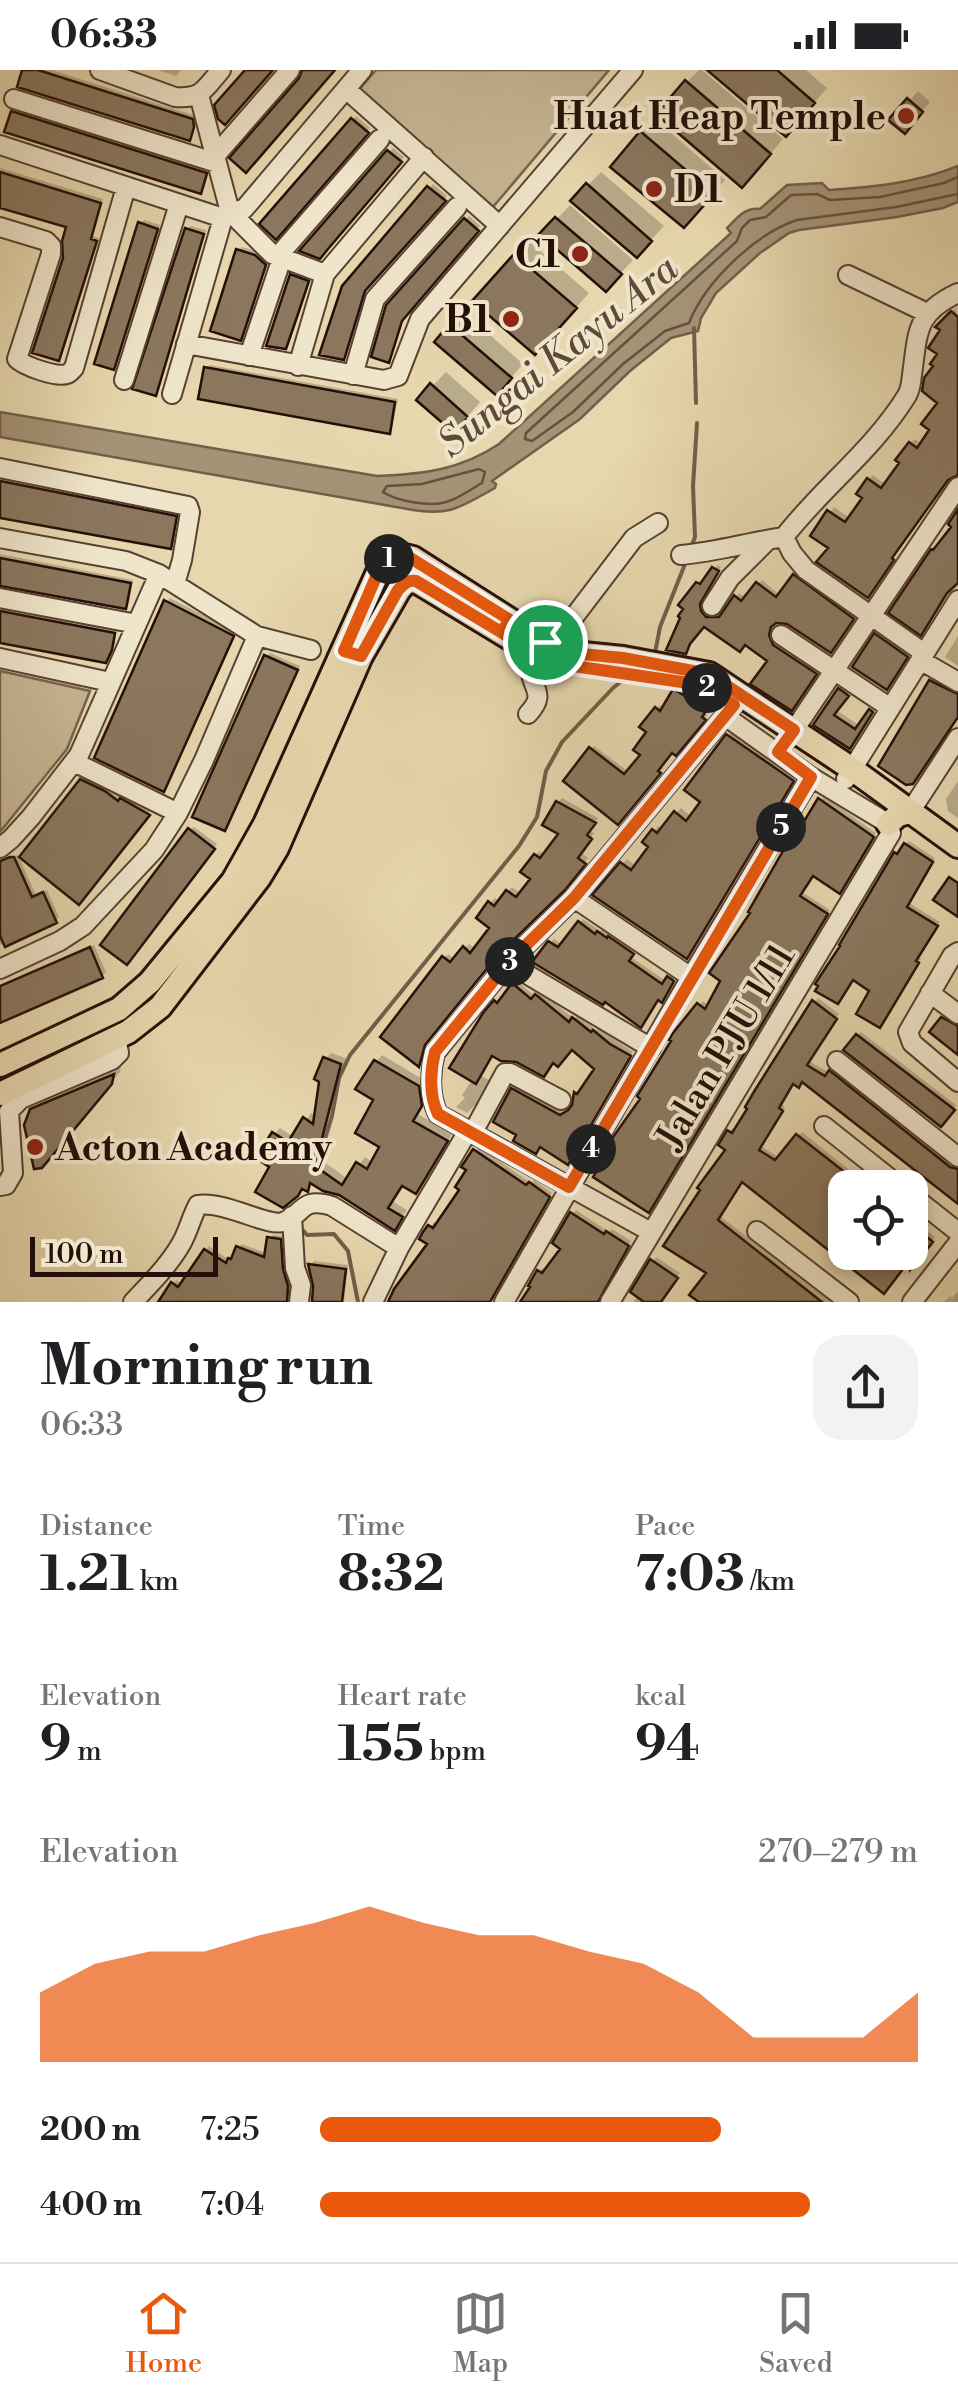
<!DOCTYPE html>
<meta charset="utf-8">
<style>
:root{--surface:#fff;--page:#f2f2f2;--text:#202124;--muted:#757577;--line:#e0e0e0;--accent:#ea580c}
body{margin:0;font-family:"Libre Bodoni",serif;background:var(--page);color:var(--text);height:100vh;display:flex;flex-direction:column;font-size:38px;white-space:nowrap}
*{box-sizing:border-box;margin:0}
p{font-size:32px;color:var(--muted)}
.icon{flex:none;width:55px;height:55px;fill:none;stroke:currentColor;stroke-width:2;stroke-linecap:round;stroke-linejoin:round}
.map{position:relative;height:1232px;overflow:hidden}
.drawer{display:flex;flex-direction:column;background:var(--surface);flex:1}
.drawer>*{flex:none}
.controls{position:absolute;left:828px;top:1100px;display:grid;gap:20px}
.controls a{display:grid;place-items:center;width:100px;height:100px;border-radius:20px;background:var(--surface);box-shadow:0 5px 15px #0003;font-size:50px}
.scale{position:absolute;left:30px;bottom:25px;width:188px;box-sizing:border-box;padding-left:10px;border:5px solid #250f08;border-top:0;font-size:28px;line-height:35px;white-space:nowrap;color:#250f08;-webkit-text-stroke:8px #efe5ca;paint-order:stroke}
.pin{position:absolute;display:grid;place-items:center;width:85px;height:85px;color:#fff;margin:-42px;border:5px solid #fff;border-radius:50%;box-shadow:0 2px 10px #0007}
.km{position:absolute;width:50px;height:50px;margin:-25px;border-radius:50%;background:#222;color:#fff;font-size:28px;line-height:50px;text-align:center}
.round{display:grid;place-items:center;flex:none;width:105px;height:105px;border-radius:30px;background:var(--page)}
.head{display:flex;align-items:center;justify-content:space-between;height:170px;padding:0 40px}
h1{font-size:55px;font-weight:700;line-height:75px}
.stats{display:grid;grid-template-columns:repeat(3,1fr);gap:15px;height:170px;padding:10px 40px}
.stats div{display:grid;align-content:center}
.stats b{font-size:50px;font-weight:700}
.stats small{font-size:28px;font-weight:400}
.stats p{font-size:28px}
.chart{height:280px;padding:20px 40px}
.chart p{display:flex;justify-content:space-between}
.chart svg{width:100%;height:180px;margin-top:10px;fill:var(--accent);opacity:.7}
ul{padding:0 40px;list-style:none;font-size:32px}
li{display:grid;grid-template-columns:160px 120px 1fr;align-items:center;height:75px}
li i{height:25px;border-radius:12px;background:var(--accent)}
.status{display:flex;justify-content:space-between;align-items:center;height:70px;padding:0 50px;background:var(--surface);direction:ltr}
.status svg{height:28px;fill:currentColor}
.dock{display:flex;justify-content:space-around;align-items:center;height:140px;border-top:2px solid var(--line);background:var(--surface);font-size:28px;color:var(--muted)}
.dock a{display:grid;justify-items:center;gap:5px}
.dock .selected{color:var(--accent)}
.map>svg:first-child{display:block}
</style>
<div class="status"><b>06:33</b><svg viewBox="0 0 49 12"><path d="M0 12V9h3v3zM5 12V6h3v6zM10 12V3h3v9zM15 12V0h3v12zM26 1h20v11H26zM47 4h2v5h-2z"/></svg></div>
<div class="map">
<svg width="958" height="1232" viewBox="0 0 958 1232">
<rect width="100%" height="100%" fill="#e7d7ae"/>
<filter id="stains"><feTurbulence type="fractalNoise" baseFrequency=".002" numOctaves="4"/><feColorMatrix values="0 0 0 0 .2 0 0 0 0 .09 0 0 0 0 .02 0 0 0 .5 -.17"/></filter>
<radialGradient id="worn" r=".72"><stop offset=".6" stop-color="#630" stop-opacity="0"/><stop offset="1" stop-color="#630" stop-opacity=".3"/></radialGradient>
<path fill="#c6b592" stroke="#76624d" stroke-width="2.5" d="M376,0h233l-116,137 -136,-115z
M0,601l90,20 -23,58 -67,83z"/>
<path fill="#a59376" stroke="#725e4a" stroke-width="2.5" d="M958,96v36l-15,6 -46,9 -98,13 -10,3 -29,20 -44,40 -15,25 -3,13 -27,7 -41,33 -50,48 -88,62 4,3 -1,4c-33,18 -43,28 -82,22l-413,-73v-25l377,64c47,-2 83,-6 122,-32l232,-211 -4,-5c10,-10 18,-21 33,-19l27,-24 35,-2 7,7c44,-3 88,-7 129,-24z"/>
<path fill="#0003" d="M25,0h27l144,46 1,5 -4,14 -4,3z
M158,0h23l-5,6z
M699,0h3l81,69 -28,33 -68,-90z
M711,0h95l21,18 -28,32z
M918,21l12,11 -17,20 -21,-2z
M17,39l193,61 -6,18 -3,3 -188,-79z
M356,46l14,12 -94,108 -13,-12z
M655,49l70,61 -27,31 -56,-78z
M393,78l11,9 -85,99 -16,-6z
M0,98l103,31 -10,37 6,2 -37,117 -4,3 11,-132 -69,-21z
M601,102l63,54 -14,15 -62,-56z
M433,114l14,12 -79,89 -21,69 -4,3 1,-70z
M570,135l63,55 -14,15 -76,-41z
M469,146l11,10 -75,89 -13,41 -4,4v-54z
M144,150l16,5 -43,139 -4,4 27,-144z
M191,156l15,4 -47,160 -4,3 32,-164z
M530,172l59,51 -41,46 -72,-38z
M242,177l17,5 10,9 -25,74 -4,3 -1,-88z
M296,202l15,5 -22,66 -4,4 7,-72z
M956,238l2,164 -6,1 -58,80 2,1 -24,37 -41,-44 -17,-12 20,-28 17,12 14,-21 4,-19 4,-4 13,10 25,-42 4,-4 7,5 11,-14 8,-28v-48l8,-40z
M464,242l59,52 -13,15 -59,-53z
M210,295l188,34 -6,29 -3,3 -183,-63z
M446,302l34,30 -13,15 -48,-17z
M0,407l179,36 -5,30 -4,4 -170,-32z
M0,484l133,26 -4,23 -4,4 -125,-23z
M718,495l3,2 -19,32 1,8 7,7h14l15,-21 7,5 16,-18 18,15 18,-23 58,42 -22,32 -46,-24h-14l-3,8 6,11 42,28 -24,35 -25,-43 -24,-19 -42,-18 -19,28 2,-44 -5,-4z
M170,528l66,34 -69,153v-183z
M0,536l117,23 -2,15 -10,16 -105,-20z
M880,561l30,21 -20,32 -14,-49z
M958,566v30l-13,-9z
M270,583l30,13 -72,159 -3,3 41,-171z
M937,605l21,11v31l-27,-36z
M843,616l8,5 -15,19 24,16 15,-19 -22,36 -37,-19z
M679,617l23,14 3,-2 6,4 -7,10 3,2 -28,34 -7,1 -12,16 3,2 -45,54 -27,-73 3,-3 35,26 14,-18 7,-22 -7,-6 17,-21 4,3z
M733,661l64,44 -105,176 -70,-87 5,-5 9,7 16,-20 2,-15 4,-5 5,4 18,-22 11,9 12,-16 24,-65z
M86,707l23,11 14,11 2,-3 26,14 -69,88v-117z
M958,711v37l-10,-7 -2,-12z
M824,726l52,37 -33,54 -29,-13 -12,18 28,18 -178,296 -8,-108 31,-64 28,-33 6,5 44,-93z
M562,728l36,20 -9,12 5,3 -13,20 7,5 -19,24 -67,66 -73,90 -6,21 -4,4 25,-105 4,-4 7,5 14,-15 7,5 16,-21 -13,-11 11,-14 5,-5 5,4 12,-15 10,7 11,-16 2,-23 5,-4 5,4 16,-22 -3,-31z
M194,757l23,17 -86,114 59,-128z
M909,771l26,17 -26,45 31,19 -22,35 3,2 -38,63 -10,-32 -31,-46 54,-91z
M18,785l18,40 11,-5 12,27 -4,4 -55,24v-83z
M583,849l17,12 2,-2 10,7 2,-2 22,15 -5,8 35,24 6,-7 4,2 -11,20 -6,2 -15,23 -94,-78 4,-4 9,6z
M94,875l12,27 -4,4 -102,45v-35z
M517,911l19,16 5,-5 33,27 4,-4 18,15 2,-2 35,24 -61,106 -59,-69 4,-3 48,27 9,-7 2,-12 4,-4 2,2 16,-24 -26,-21 -18,13 -37,-1 -24,-6 -13,22 9,5 -13,24 -9,9 -11,-6 9,-9 -3,-3 11,-16 12,-64 14,-17 3,2z
M818,928l21,16 -30,47 21,12 4,-4 124,96v36l-155,-121 -9,2 -13,22 4,3 -24,39 19,12 22,-26 70,56h-27v64h65v-35l25,20 -21,25 -4,-4 -23,29 -144,-108 -23,37 111,86h-128l26,-153v-17l4,-4 3,2 21,-39z
M861,962l95,73 -12,16 -98,-71z
M331,983l15,5 -26,101 28,20 17,-22 8,6 10,-17 -6,-47 -1,-37 6,-7 42,25 3,18 -9,16 34,20 -30,51 -6,6 -13,-7 -11,17 15,9 -7,11 -86,-39 -6,7 -35,-23 1,-32 6,-6 14,9 17,-24 5,3 9,-57z
M121,997l-1,5 -73,85 -15,-47 9,-9z
M479,1077l52,36 3,-3 18,13 -65,109 -65,-64 12,-16 4,4 25,-37 7,-20 -5,-3z
M576,1140l33,22 3,-3 19,12 -29,49 -1,10 -1,2h-77l16,-31 4,-3 4,3 16,-23 9,-34z
M273,1165l11,1 1,28 6,18 -1,20h-129l15,-22 7,5 26,-39 20,14 13,-16 26,10 2,-16z
M656,1187l24,16 -20,29h-26z
M314,1191l34,4 -4,37h-30l2,-17 -5,-20z
M958,1221v11h-14l6,-6 2,2z"/>
<g fill="none" stroke-linecap="round" stroke-linejoin="round">
<path stroke="#65513f" stroke-width="2.5" d="M958,107l-14,6 -64,14 -50,3 -13,-6 -26,1 -25,22 -16,3 -8,8 -5,13 -211,192 -1,6 7,2 41,-29 50,-48 42,-33 24,-8c16,-41 66,-89 108,-103l99,-13 62,-13
M479,399l6,3 -3,11c-11,6 -24,16 -36,19 -16,5 -50,-1 -63,-10l4,-6 35,-2z"/>
<path stroke="#725e4a" stroke-width="4" d="M694,258l2,75
M690,480l5,-13 -2,-51 4,-63
M655,583l5,-26 27,-68
M315,1102l17,-56 7,-38 11,-23 169,-209 18,-29 9,-46 16,-29 51,-54 23,-19
M301,1158l6,7 27,-1 14,17 10,51"/>
</g>
<path fill="#8a775e" stroke="#250f08" stroke-width="2.5" d="M22,0h16l155,49 1,8 -4,14 -173,-54z
M245,0h28l-48,55 -7,-6 -4,-14z
M302,0h33l-89,103 -17,-15 70,-80z
M707,0h70l38,33 -29,34z
M685,10l86,74 -29,34 -86,-74z
M907,28l16,14 -18,22 -17,-14z
M11,41l196,62 -6,21 -197,-62z
M351,48l18,15 -93,107 -17,-16z
M640,61l74,63 -30,34 -74,-61z
M387,80l15,12 -74,87 -8,10 -21,-8z
M0,102l101,31 -10,36 6,2 -38,120 -27,-8 31,-95 -1,-17 4,-14 -66,-19z
M586,113l66,58 -15,17 -67,-57z
M427,116l19,15 -81,90 -21,69 -25,-5 23,-69z
M555,147l67,57 -16,18 -67,-58z
M464,148l15,13 -77,90 -13,42 -18,-6 15,-52z
M138,152l20,7 -44,141 -20,-6z
M185,158l19,6 -48,162 -24,-7z
M236,179l19,6 11,10 -25,76 -31,-10z
M514,184l63,54 -42,47 -63,-54z
M290,204l19,7 -10,30 -13,38 -20,-3z
M951,241l7,6v158l-10,5 -56,78 2,2 -26,38 -52,-36 12,-14 -18,-12 17,-26 18,12 17,-24 -6,-4 11,-16 14,10 18,-25 -4,-3 14,-18 8,6 12,-18 -8,-6 16,-21 -15,-12 2,-13 9,-12 -3,-2 7,-10 -9,-6 12,-18 -5,-3z
M449,254l63,54 -15,18 -63,-54z
M204,297l191,35 -5,32 -192,-35z
M430,313l38,34 -14,16 -38,-33z
M0,411l177,35 -6,33 -171,-31z
M958,439v74l-11,10 -26,43 -33,-23 43,-64 2,1 18,-23 -3,-3z
M0,488l131,25 -5,26 -126,-23z
M712,497l7,4 -19,33 1,7 5,6h13l15,-22 7,6 15,-19 20,15 17,-23 61,45 -23,34 -44,-29 -11,-1 -5,4 -2,8 4,10 44,29 -25,37 -42,-27 17,-23 -22,-16 -5,7 -36,-25 -14,17 -4,10 -20,-4 14,-32 -2,-2 5,-7 -5,-4 18,-23 4,2z
M164,530l70,36 -70,156 -70,-34z
M0,541l115,22 -3,17 -6,13 -106,-20z
M874,563l34,24 -21,33 -35,-23z
M264,585l34,15 -73,161 -33,-14z
M929,610l29,14v23l-45,67 -7,1 -28,-19z
M838,618l11,8 -15,19 21,14 14,-20 4,3 -23,37 -37,-24z
M673,619l24,14 2,-2 10,6 -7,10 4,3 -30,36 -4,-3 -14,18 3,2 -43,52 -55,-44 26,-34 35,27 16,-19 -7,-5 13,-18 -7,-5 16,-20 5,4z
M726,664l68,47 -107,178 -95,-64 28,-33 11,8 17,-23 -6,-5 10,-13 5,4 17,-22 12,10 14,-19 -16,-12z
M80,709l25,12 13,10 2,-3 30,17 -71,90 -60,-48z
M818,728l56,39 -34,57 -27,-18 -13,20 28,18 -179,299 -56,-36 16,-25 -3,-2 5,-10 29,-41 -3,-3 34,-55 -2,-1 4,-7 24,-30 8,6 15,-28 -11,-8 41,-60 -2,-1 35,-61 10,-14 1,1z
M556,731l40,22 -9,12 5,4 -14,19 8,6 -21,26 -67,65 -73,90 -6,22 -39,-30 62,-81 8,6 13,-16 7,7 19,-25 -13,-10 12,-17 6,5 12,-16 10,7 14,-18 -10,-7 14,-18 6,4 18,-24 -16,-9z
M188,758l27,21 -88,116 -27,-20z
M904,773l29,19 -26,45 31,19 -22,35 3,2 -39,65 -24,-14 13,-23 -16,-11 -15,24 -23,-13 3,-5 -3,-2 25,-38 -1,-1 55,-93 3,2z
M10,787h4l18,40 11,-5 14,31 -52,24 -5,-11v-75z
M949,807l9,6v34l-25,-17z
M578,851l17,13 2,-3 10,7 1,-2 26,18 -5,7 33,23 5,-8 7,5 -12,22 -4,-3 -17,28 -36,-26 -2,3 -71,-43 16,-21 10,6z
M90,877l13,31 -103,45v-37z
M512,913l19,16 4,-5 34,28 3,-5 19,15 2,-2 17,14 21,12 -63,109 -28,-18 -4,7 -23,-13 3,-6 -23,-13 18,-34 49,27 8,-5 4,-5 2,-13 3,2 17,-25 -22,-19 -14,17 -5,-4 -9,14 -28,-15 -15,-1 -9,-5 -16,28 -27,-16 34,-55 11,-13 3,3z
M812,930l25,19 -30,46 18,11 4,-6 121,97 8,2v35l-156,-122 -3,6 -6,-4 -14,24 4,3 -24,39 16,10 21,-26 69,54h-20v64h65v-29l23,19 -23,28 -1,-9 -25,33 -142,-112 -24,38 104,82h-123l-10,-7 17,-22 -43,-27 37,-56 -3,-2 28,-38 -7,-5 9,-15 5,3 15,-24 -2,-2 10,-17z
M941,947l17,9v29l-29,-23z
M856,964l99,76 -14,17 -98,-77z
M323,987l18,7 -26,102 27,19 14,-23 11,7 12,-22 -24,-14 18,-33 -18,-11 19,-29 45,26 3,20 -9,15 35,20 -32,53 -14,-8 -14,22 15,9 -8,14 -56,-36 -16,-4 -13,-8 -2,9 -6,-3 -4,7 -15,12 -28,-16 14,-25 -13,-9 16,-26 16,10 15,-25 10,7 6,-42 -5,-3z
M114,1004l-2,10 -70,84 -8,1 -10,-44 6,-16z
M473,1079l53,36 3,-3 21,15 -60,105h-102l6,-13 33,-45 -8,-5 4,-7 5,-7 5,3 26,-38 -4,-3 11,-17 -5,-3z
M570,1142l34,22 2,-3 23,15 -31,56h-78l10,-15 -2,-1 9,-16 5,3 18,-24 -8,-6z
M267,1167l14,2 2,30 5,17 -1,16h-129l13,-20 7,5 26,-38 22,14 2,-5 3,1 5,-13 28,11z
M650,1189l28,19 -17,24h-17l-14,-10z
M308,1194l38,5 -4,33h-30l1,-16z"/>
<g fill="none" stroke-linecap="round" stroke-linejoin="round">
<g stroke="#564132" stroke-width="22">
<path id="minor" d="M100,0l75,27c28,2 29,-8 46,-27
M346,19l154,137
M199,25l31,117 42,42 53,20
M14,29l203,64
M0,75l223,73 7,-6 14,-3 118,-139
M215,86l75,-86
M0,157l46,14 5,5v8l-34,105c7,7 40,19 50,15 3,-1 5,-4 7,-6l52,-181
M278,186l102,-117
M848,205l79,38
M186,274l198,36 14,-4 22,-57 213,-249
M249,286l33,-98
M298,296l27,-92 99,-117
M353,305l22,-76 82,-92
M124,310l55,-176
M172,324l51,-176
M0,398l188,38 2,6 -8,48 -7,24
M784,467l8,16 14,17 111,78
M0,468l126,23 33,13 98,62 54,14
M681,485c35,-3 68,-13 103,-18 38,-49 89,-87 122,-140 5,-7 5,-15 6,-22 6,-43 3,-62 46,-82
M0,528l137,26
M712,536l18,-28 38,-38
M781,565l102,68
M0,588l110,24
M920,590l38,22
M528,644c19,-20 4,-24 2,-46l15,-26 19,-12 70,-92 24,-15
M788,669l170,-252
M74,692l104,51
M846,709l112,-179
M910,742l48,-74
M0,778l11,-9 20,-22 48,-62 80,-181
M574,828l117,79
M958,882l-6,4 -44,76 4,11 46,39
M508,893l143,85
M0,899l60,-28 23,-15 71,-76 24,-37 26,-53 53,-124
M930,923l28,21
M837,991l121,96
M824,1056l78,62
M472,1064l33,-61h5l51,27
M0,1116l6,-1 7,-12 -4,-62 12,-12 91,-39 7,-7 -3,-16
M910,1124l48,38
M292,1146l3,52 6,17 -2,17
M757,1161l92,71
M651,1162l-213,-118c-9,-18 -8,-43 -3,-61l73,-90 66,-65 160,-193
M133,1232c17,-18 36,-37 48,-58 7,-12 10,-26 17,-39 27,-4 70,22 85,17 21,-7 17,-26 49,-16l67,42
M373,1232l26,-54 69,-117
M504,1232l187,-325 120,-200
M610,1232l281,-469 -3,-9 -9,-6 -68,-41 -86,-61
M912,1232l46,-59"/>
</g>
<g stroke="#250f08" stroke-width="28">
<path id="major" d="M888,754l10,-9 12,-3
M0,995l119,-56 31,-27 83,-101 32,-57 114,-254 7,-9 11,-7 16,4 138,88 22,7 50,5 86,16 143,95 106,77
M0,1024l128,-62 32,-25 99,-129 18,-30 84,-192 38,-66 7,-8 10,-1 102,62"/>
</g>
<use href="#minor" stroke="#efe5ca" stroke-width="18"/>
<use href="#major" stroke="#e7d7ae" stroke-width="22"/>
</g>
<g fill="none" stroke-linecap="round" stroke-linejoin="round">
<g stroke="#fff" stroke-width="20">
<path id="route" d="M545,572l-35,-22 -9,12 -85,-51c-9,-1 -12,3 -18,9l-37,66 -17,-5 35,-81 13,-14 12,-2 106,66 -9,12 30,20 29,12 142,21 32,20 -160,193 -66,65 -73,89c-5,19 -6,44 3,62l131,73 242,-410 -33,-25 16,-22 -85,-56 -86,-16 -51,-5 -27,-11"/>
</g>
<use href="#route" stroke="#ea580c" stroke-width="12"/>
</g>
<g fill="#8f2418" stroke="#efe5ca" stroke-width="4">
<circle cx="906" cy="46" r="10"/>
<circle cx="654" cy="119" r="10"/>
<circle cx="580" cy="184" r="10"/>
<circle cx="511" cy="249" r="10"/>
<circle cx="35" cy="1077" r="10"/>
</g>
<g text-anchor="middle" stroke-width="8" stroke-linejoin="round" paint-order="stroke">
<g font-size="38" font-weight="bold" fill="#250f08" stroke="#efe5ca" text-anchor="end">
<text x="886" y="59">Huat Heap Temple</text>
<text x="674" y="132" text-anchor="start">D1</text>
<text x="560" y="197">C1</text>
<text x="491" y="262">B1</text>
<text x="55" y="1090" text-anchor="start">Acton Academy</text>
</g>
<g font-size="38" fill="#250f08" stroke="#efe5ca">
<text transform="translate(725 976) rotate(-59)" y="13">Jalan PJU 1/11</text>
</g>
<g font-size="40" font-style="italic" fill="#5f4a39" stroke="#efe5ca">
<text transform="translate(557 285) rotate(-39)" y="14">Sungai Kayu Ara</text>
</g>
</g>
<rect width="100%" height="100%" filter="url(#stains)"/>
<rect width="100%" height="100%" fill="url(#worn)"/>
</svg>
<div class="controls">
<a><svg class="icon" aria-label="locate" viewBox="0 0 24 24"><circle cx="12" cy="12" r="6"/><path d="M12 2v4M12 18v4M2 12h4M18 12h4"/></svg></a>
</div>
<div class="scale">100 m</div>
<div class="pin" style="left:545px;top:572px;background:#1e9e55"><svg class="icon" aria-label="arrive" viewBox="0 0 24 24"><path d="M6 21V4h12l-3 4 3 4H6"/></svg></div>
<b class="km" style="left:389px;top:489px">1</b>
<b class="km" style="left:707px;top:618px">2</b>
<b class="km" style="left:510px;top:892px">3</b>
<b class="km" style="left:591px;top:1079px">4</b>
<b class="km" style="left:781px;top:757px">5</b>
</div>
<section class="drawer">
<div class="head"><div><h1>Morning run</h1><p>06:33</p></div><a class="round"><svg class="icon" aria-label="share" viewBox="0 0 24 24"><path d="M12 15V3M7 8l5-5 5 5M5 13v7h14v-7"/></svg></a></div>
<div class="stats">
<div><p>Distance</p><b>1.21<small> km</small></b></div>
<div><p>Time</p><b>8:32</b></div>
<div><p>Pace</p><b>7:03<small> /km</small></b></div>
</div>
<div class="stats">
<div><p>Elevation</p><b>9<small> m</small></b></div>
<div><p>Heart rate</p><b>155<small> bpm</small></b></div>
<div><p>kcal</p><b>94</b></div>
</div>
<div class="chart"><p><span>Elevation</span>270–279 m</p>
<svg viewBox="0 0 160 44" preserveAspectRatio="none"><path d="M0 44V27L10 20L20 17L30 17L40 13L50 10L60 6L70 10L80 13L90 13L100 17L110 20L120 27L130 38L140 38L150 38L160 27V44z"/></svg>
</div>
<ul>
<li><b>200 m</b>7:25<i style="width:67%"></i></li>
<li><b>400 m</b>7:04<i style="width:82%"></i></li>
</ul>
</section>
<nav class="dock">
<a class="selected"><svg class="icon" aria-label="home" viewBox="0 0 24 24"><path d="M3 11l9-7 9 7M6 9v11h12V9"/></svg>Home</a>
<a><svg class="icon" aria-label="map" viewBox="0 0 24 24"><path d="M3 6l6-2 6 2 6-2v14l-6 2-6-2-6 2zM9 4v14M15 6v14"/></svg>Map</a>
<a><svg class="icon" aria-label="saved" viewBox="0 0 24 24"><path d="M7 4h10v16l-5-4-5 4z"/></svg>Saved</a>
</nav>
